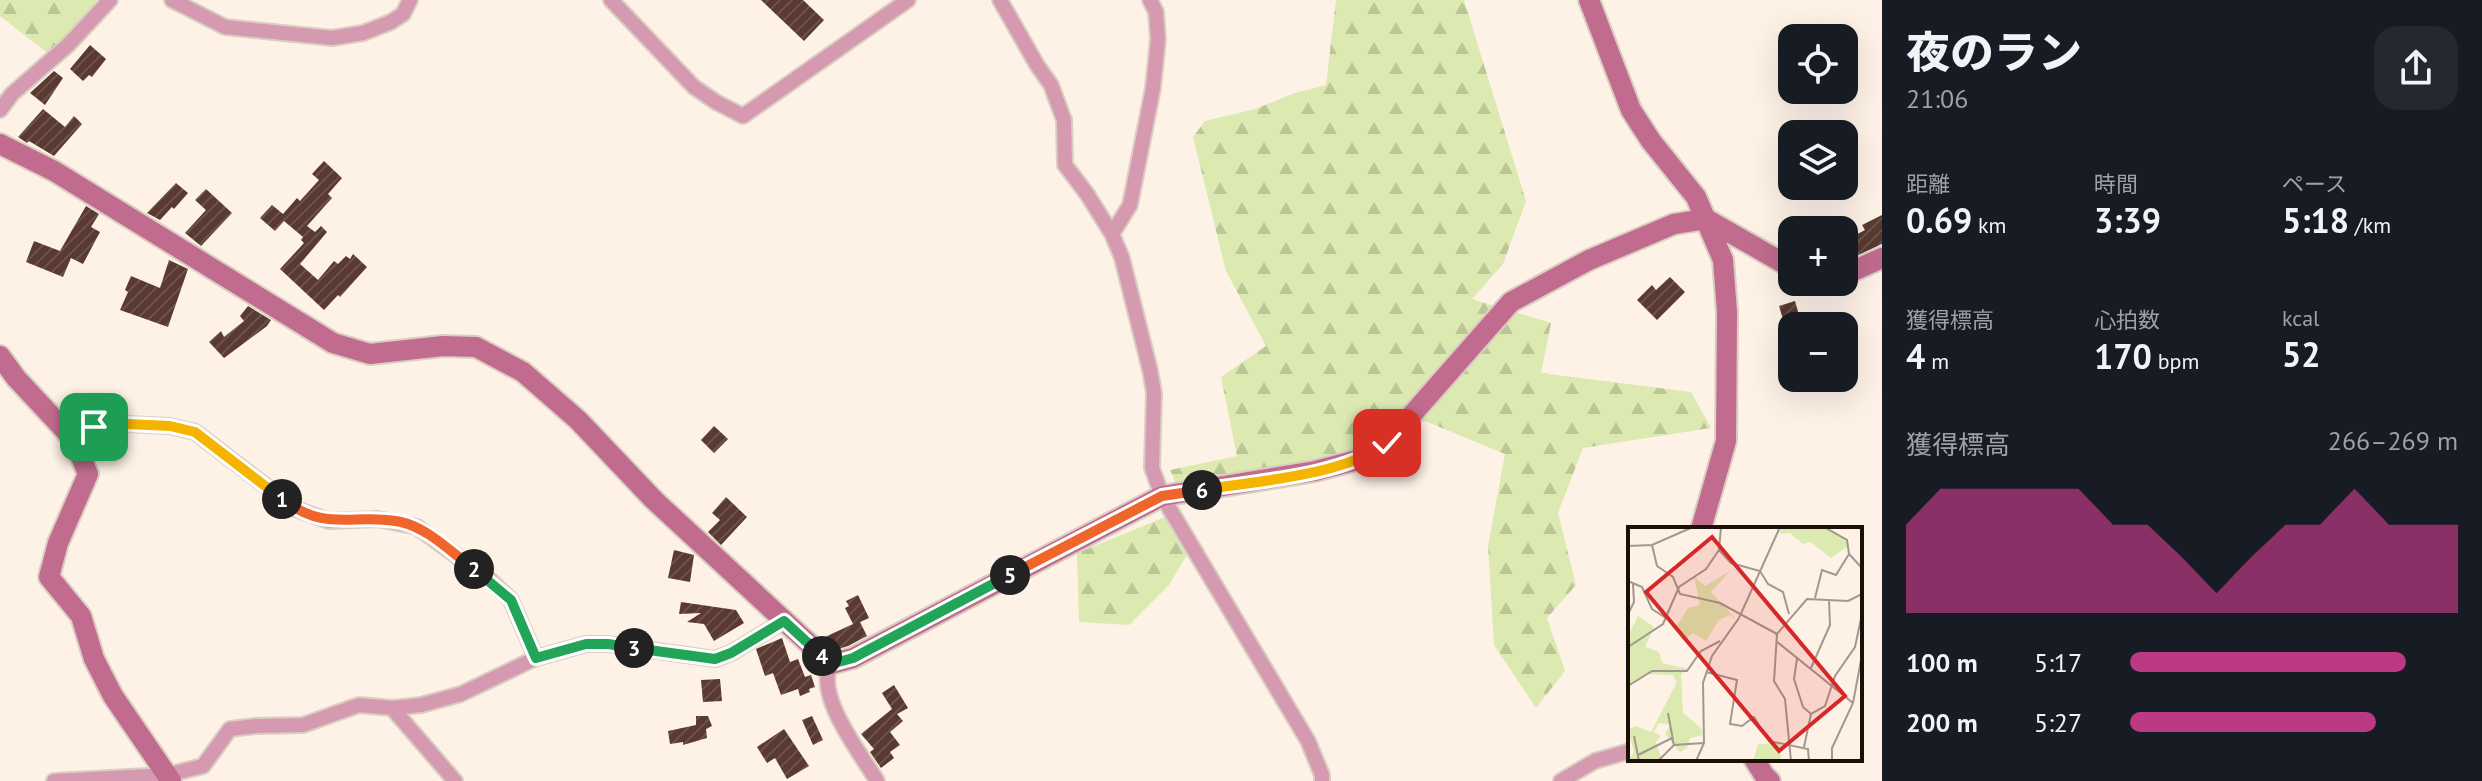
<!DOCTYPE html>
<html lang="ja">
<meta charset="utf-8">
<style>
:root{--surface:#171b24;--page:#242831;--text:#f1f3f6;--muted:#9ea1a6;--accent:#bb3a83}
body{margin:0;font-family:"PT Sans","Noto Sans JP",sans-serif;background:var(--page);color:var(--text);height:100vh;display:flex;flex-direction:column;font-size:30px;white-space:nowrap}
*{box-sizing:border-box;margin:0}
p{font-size:26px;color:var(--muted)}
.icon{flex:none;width:44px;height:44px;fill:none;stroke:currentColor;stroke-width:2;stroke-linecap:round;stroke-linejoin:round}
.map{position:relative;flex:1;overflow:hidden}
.panel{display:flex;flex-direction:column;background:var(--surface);width:600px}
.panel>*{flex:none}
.buttons{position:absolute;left:1778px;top:24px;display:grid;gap:16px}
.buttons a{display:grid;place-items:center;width:80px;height:80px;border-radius:16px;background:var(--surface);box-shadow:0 8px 32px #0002;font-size:40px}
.pin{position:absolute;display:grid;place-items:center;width:68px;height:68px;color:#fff;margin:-34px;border-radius:16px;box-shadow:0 4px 12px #0006}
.km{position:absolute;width:40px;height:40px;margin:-20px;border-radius:50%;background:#222;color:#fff;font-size:22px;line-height:40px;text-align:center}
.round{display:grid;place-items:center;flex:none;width:84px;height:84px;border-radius:24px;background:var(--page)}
.head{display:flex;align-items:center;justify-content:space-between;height:136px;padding:0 24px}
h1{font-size:44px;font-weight:800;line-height:60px}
.figures{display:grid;grid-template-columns:repeat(3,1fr);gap:12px;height:136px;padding:8px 24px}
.figures div{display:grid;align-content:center}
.figures b{font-size:34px;font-weight:800}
.figures small{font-size:22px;font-weight:400}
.figures p{font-size:22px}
.chart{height:224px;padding:16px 24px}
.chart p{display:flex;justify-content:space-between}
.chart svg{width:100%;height:144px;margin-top:8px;fill:var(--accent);opacity:.7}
ul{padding:0 24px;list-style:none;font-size:26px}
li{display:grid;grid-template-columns:128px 96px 1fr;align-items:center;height:60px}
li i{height:20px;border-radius:10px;background:var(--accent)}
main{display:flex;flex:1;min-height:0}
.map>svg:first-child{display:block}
</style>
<main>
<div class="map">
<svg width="1882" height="781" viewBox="0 0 1882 781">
<defs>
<pattern id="forest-firs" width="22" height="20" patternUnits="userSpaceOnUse" patternTransform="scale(2)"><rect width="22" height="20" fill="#dce9b1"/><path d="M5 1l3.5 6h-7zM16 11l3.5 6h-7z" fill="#bcc797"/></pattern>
<pattern id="building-hatch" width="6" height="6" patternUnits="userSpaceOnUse" patternTransform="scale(2)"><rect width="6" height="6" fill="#593930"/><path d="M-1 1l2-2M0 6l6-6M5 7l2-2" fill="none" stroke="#6c524b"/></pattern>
</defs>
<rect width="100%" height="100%" fill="#fef2e7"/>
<path fill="url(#forest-firs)" d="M0,0h97l-43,58 -54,-42z
M1336,0h128l62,201 -23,63 -31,35 79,24 -10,50 150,19 20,36 -128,20 -25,65 18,72 -29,33 18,53 -29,37 -42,-63 -6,-99 17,-92 -80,-33 -76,33 -172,32 -7,-16 67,-14 -16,-79 45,-31 -40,-75 -33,-134 12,-16 50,-12 40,-16 31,-8z
M1180,511l17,27 -28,47 -40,40 -50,-3 -2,-69z"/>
<path fill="url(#building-hatch)" d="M761,0h42l21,20 -20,21z
M90,45l16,14 -14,18 -3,-2 -6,6 -13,-12z
M54,71l9,7 -18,27 -15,-12z
M43,109l22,18 9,-11 8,8 -28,32 -25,-15 -2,2 -9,-6z
M324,161l18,17 -14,16 4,4 -25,28 8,6 6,-6 6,6 -27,32 18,16 16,-19 4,3 8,-8 4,3 3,-5 14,13 -27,30 -2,-2 -14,15 -44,-41 24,-26 -3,-3 2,-3 -19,-16 -9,10 -15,-13 12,-13 11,9 14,-16 3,3 19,-21 -7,-6z
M176,183l12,10 -14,16 -2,-2 -12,13 -13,-7z
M206,189l26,24 -31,33 -16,-13 21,-23 -11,-10z
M86,206l13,8 -8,13 9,5 -17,32 -12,-6 -8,19 -37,-15 8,-21 26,10z
M1882,215v29l-26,12 -8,-17 17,-9 -3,-5z
M169,260l19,9 -20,58 -48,-17 8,-18 -3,-2 6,-14 29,12z
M1670,277l15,15 -28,28 -20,-20 15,-15 4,5z
M1795,301l7,25h-17l-6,-20z
M248,306l23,14 -4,6 -43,32 -15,-16 12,-11 3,6 20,-16 -4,-5z
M714,426l14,13 -14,14 -13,-13z
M726,497l21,20 -26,28 -13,-13 12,-12 -8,-7z
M674,550l20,5 -4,27 -22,-4z
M858,595l11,23 -9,4 7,14 -19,10 -13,4 -10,-13 28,-13 -8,-16 4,-2 -3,-5z
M681,602l55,8 8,13 -30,18 -10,-17 -17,-2 14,-9 -22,1z
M782,638l8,24 8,-3 7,18 6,-2 4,12 -6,2 1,3 -10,4 -2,-7 -17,6 -8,-22 -8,3 -9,-27z
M720,679l2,22 -19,1 -2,-22z
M894,685l14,23 -11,6 6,7 -13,11 10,13 -10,7 4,6 -13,10 -11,-16 4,-3 -13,-15 31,-25 -10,-16z
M696,716h12l4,10 -6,3 1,9 -24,7v-3l-13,2 -2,-13 28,-6z
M812,716l11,24 -10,5 -11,-25z
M784,729l25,37 -22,13 -12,-21 -8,5 -10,-16z"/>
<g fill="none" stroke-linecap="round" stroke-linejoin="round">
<g stroke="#dacec3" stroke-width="18">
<path id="street" d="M172,0l53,27 107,11 31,-5 28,-11 12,-8 7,-14
M611,0l83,87 22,15 27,14 165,-116
M1000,0l37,65 14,20 13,35 1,45 22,29 25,40 10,24 28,112 4,23 -2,75 10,28 146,245 14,34v6
M0,110l12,-16 56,-49 42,-45
M1112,234l18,-29 23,-117 5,-49 -2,-27 -6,-12
M74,440l20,-13 12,-4 64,3 25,6 101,77 33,12 49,-2 39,8 74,54 20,19 25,58
M831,664c-17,31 30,90 46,117
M392,708l63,73
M54,781l113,-6 36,-9 27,-37 26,-3 47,-1 56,-20 33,3 29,-3 40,-11 75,-36 50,-14h22l107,15 16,-6 53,-32
M1561,781l34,-20 35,-10"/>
</g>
<g stroke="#dacec3" stroke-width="24">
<path id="secondary" d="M1589,0l42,110 20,31 45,56 27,63 4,52 -1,129 -25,88
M0,144l54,27 279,172 37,11 73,-8 33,1 47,25 55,48 76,80 177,164 22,-6 309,-162 153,-25 46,-12 26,-16 124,-141 78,-42 85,-36 32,-5 86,49
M1844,275l38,-17
M0,356l16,22 58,62 14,34 -30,69 -9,34 32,39 13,43 19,37 58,85
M1754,759l10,16 6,6"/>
</g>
<use href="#street" stroke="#d59ab0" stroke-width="14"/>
<use href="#secondary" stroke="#c16c8e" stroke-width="20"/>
</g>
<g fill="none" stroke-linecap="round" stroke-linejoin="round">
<g stroke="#fff" stroke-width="16">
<path id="split-1" d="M94,427l12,-4 64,3 25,6 87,67"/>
</g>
<g stroke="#fff" stroke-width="16">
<path id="split-2" d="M282,499c46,35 71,13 119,23 27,6 51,31 73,47"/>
</g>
<g stroke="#fff" stroke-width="16">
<path id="split-3" d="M474,569l37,31 25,58 50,-14h22l26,4"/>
</g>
<g stroke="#fff" stroke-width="16">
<path id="split-4" d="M634,648l81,11 16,-6 53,-32 38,35"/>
</g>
<g stroke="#fff" stroke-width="16">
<path id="split-5" d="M822,656l9,8 22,-6 157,-83"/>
</g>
<g stroke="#fff" stroke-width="16">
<path id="split-6" d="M1010,575l152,-79 40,-6"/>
</g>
<g stroke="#fff" stroke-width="16">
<path id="split-7" d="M1202,490c54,-9 141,-14 185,-47"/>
</g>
<use href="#split-1" stroke="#f5b400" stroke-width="10"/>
<use href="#split-2" stroke="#f0652b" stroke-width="10"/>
<use href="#split-3" stroke="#22a559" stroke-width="10"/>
<use href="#split-4" stroke="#22a559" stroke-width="10"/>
<use href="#split-5" stroke="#22a559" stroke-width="10"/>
<use href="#split-6" stroke="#f0652b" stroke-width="10"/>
<use href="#split-7" stroke="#f5b400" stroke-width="10"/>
</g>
<g transform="translate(1628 527)">
<rect width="234" height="234" fill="#fef2e7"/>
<path d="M153,0h47l20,14 -1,6 -16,11 -20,-16 -8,2 -13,-11 -10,1zM102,44l-19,21 25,27 -6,-4 -11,5 -13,21 -13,-8 -9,8 -9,-12 13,-21 12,-3 -6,-29 11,10zM10,89l16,11 -9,20 14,5 3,11 27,6 -8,5 2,39 18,15 2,7 -13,3 -3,10 -7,4 -15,-18 5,-9 -11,-2 -5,9 7,4 -5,6 6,19h-34l6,-9 -6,-22 8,-4 15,6 26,-50 -4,-7 -24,-1 -21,12v-50zM152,216l1,16 -28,2 5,-17z" fill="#dce9b1"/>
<path fill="none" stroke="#a3988d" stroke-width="2" d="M196,0l23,13 2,14 13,14M24,18l5,21 16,11 7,17 40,9 57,31M0,19l24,-1 41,-18M91,23l12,13 29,8 8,13 15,8 6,22M0,54l14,6 10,22 14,9M187,71l7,-28 14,5 13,-21M0,87l6,-12 -1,-18M148,114l77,62M0,120l35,-23 16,-37 27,-18 13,-19 2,-23M169,132l-3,20 9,28 8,7M183,141l19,-43 -1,-25M78,145l31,8 -7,44 12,2 12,-9 15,24 39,8 1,12M0,159l24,-15h35l14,-20 19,-10M40,186l5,27M6,209l5,25M176,220l7,-33 14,-8 10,-30 20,-29 7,-33M10,228l34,-17 2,7M30,234l16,-16 30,-2M68,234l8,-18 -1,-60 9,-27 27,-38 41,-91M163,234l-6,-62 -11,-18 3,-47 30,-35 41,2 14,-7M204,234v-13l21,-45 9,-48"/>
<path fill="#d62828" fill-opacity="0.15" stroke="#d62828" stroke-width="4" d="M84,10l133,159 -66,55 -133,-159z"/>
<rect width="234" height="234" fill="none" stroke="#1a1007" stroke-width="4"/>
</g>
</svg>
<div class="buttons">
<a><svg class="icon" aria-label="locate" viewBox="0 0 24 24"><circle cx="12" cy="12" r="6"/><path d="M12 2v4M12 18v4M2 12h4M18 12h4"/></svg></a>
<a><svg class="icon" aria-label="layers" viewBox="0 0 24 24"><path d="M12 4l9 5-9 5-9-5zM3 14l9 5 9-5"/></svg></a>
<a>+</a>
<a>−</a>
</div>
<div class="pin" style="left:94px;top:427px;background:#1e9e55"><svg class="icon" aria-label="arrive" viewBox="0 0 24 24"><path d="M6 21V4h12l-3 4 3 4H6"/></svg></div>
<div class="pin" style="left:1387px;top:443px;background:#d93025"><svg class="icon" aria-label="check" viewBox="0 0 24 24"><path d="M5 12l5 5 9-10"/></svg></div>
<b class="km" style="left:282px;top:499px">1</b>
<b class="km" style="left:474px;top:569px">2</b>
<b class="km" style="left:634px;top:648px">3</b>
<b class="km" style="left:822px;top:656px">4</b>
<b class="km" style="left:1010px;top:575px">5</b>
<b class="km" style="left:1202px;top:490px">6</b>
</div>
<section class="panel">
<div class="head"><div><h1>夜のラン</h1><p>21:06</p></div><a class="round"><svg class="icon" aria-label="share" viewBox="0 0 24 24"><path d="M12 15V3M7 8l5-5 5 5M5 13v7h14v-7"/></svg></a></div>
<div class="figures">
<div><p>距離</p><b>0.69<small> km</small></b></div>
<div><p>時間</p><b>3:39</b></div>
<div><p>ペース</p><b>5:18<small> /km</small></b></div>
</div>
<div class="figures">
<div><p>獲得標高</p><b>4<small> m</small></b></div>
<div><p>心拍数</p><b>170<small> bpm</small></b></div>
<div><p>kcal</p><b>52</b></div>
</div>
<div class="chart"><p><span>獲得標高</span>266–269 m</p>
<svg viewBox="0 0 160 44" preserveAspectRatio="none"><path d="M0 44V17L10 6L20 6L30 6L40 6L50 6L60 17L70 17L80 27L90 38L100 27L110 17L120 17L130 6L140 17L150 17L160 17V44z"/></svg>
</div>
<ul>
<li><b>100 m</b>5:17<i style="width:84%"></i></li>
<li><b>200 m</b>5:27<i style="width:75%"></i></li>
</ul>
</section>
</main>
